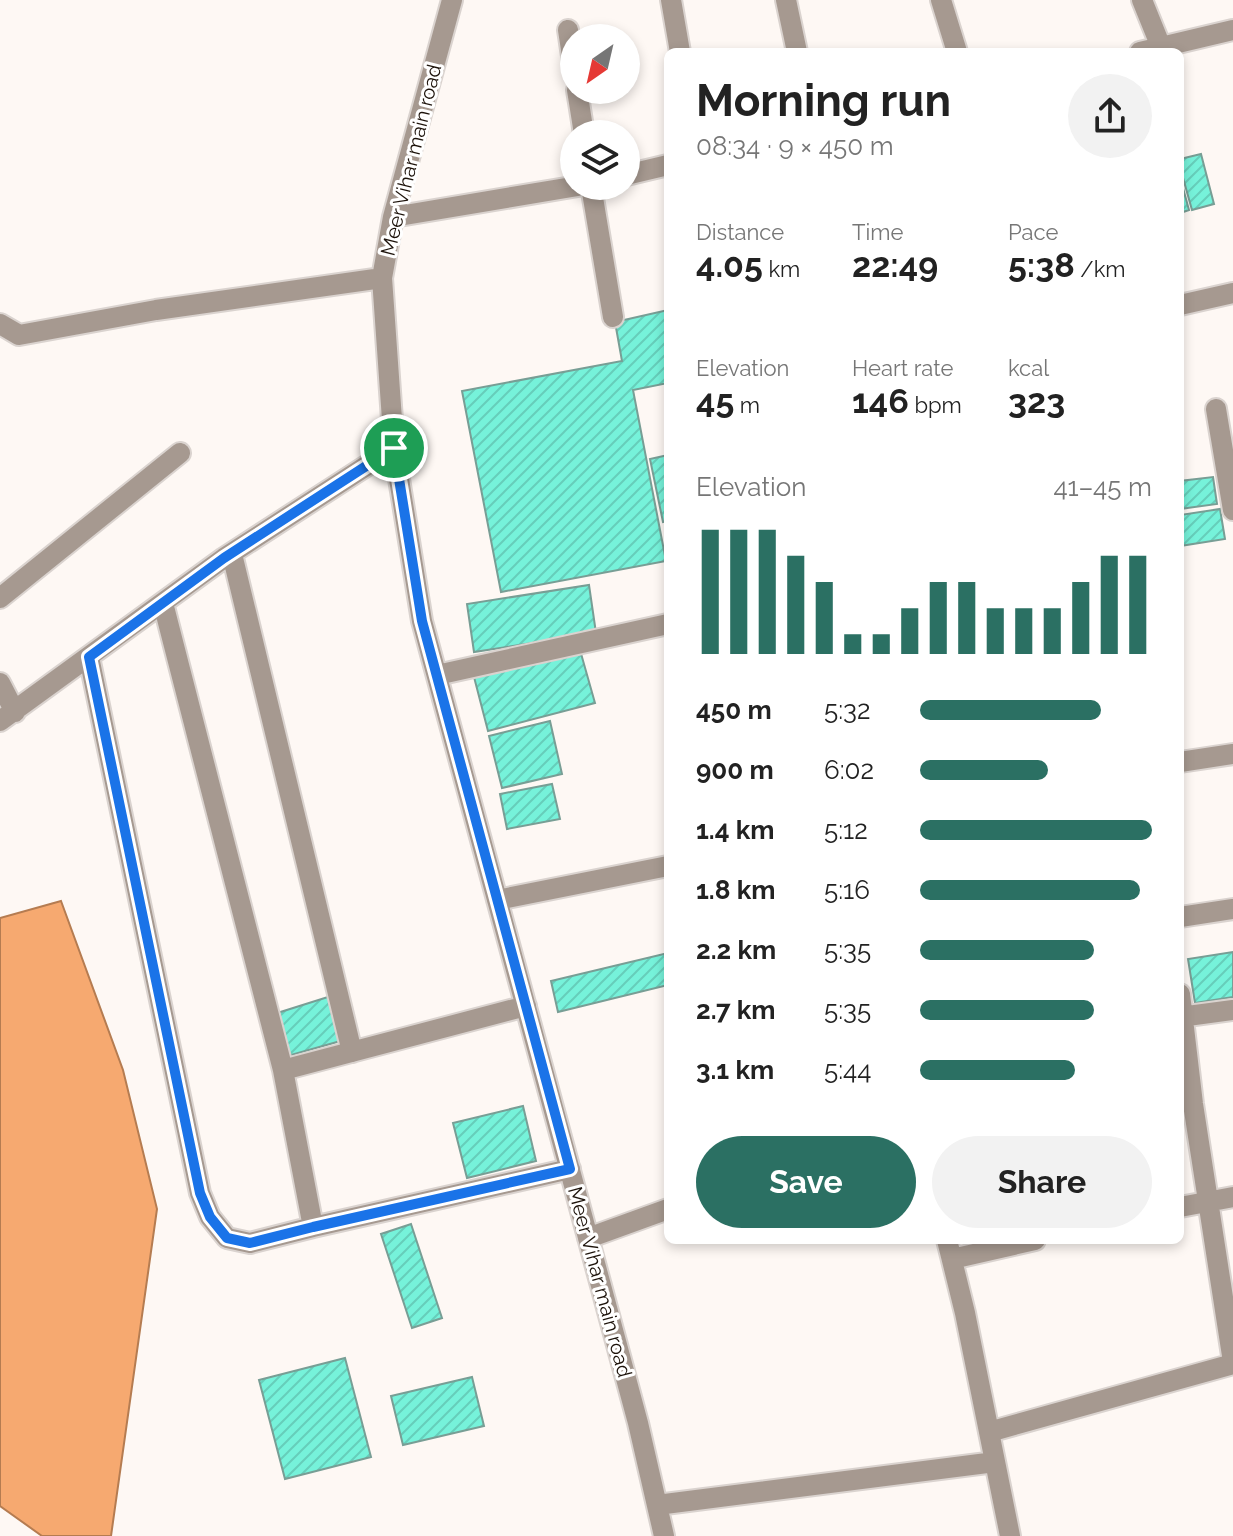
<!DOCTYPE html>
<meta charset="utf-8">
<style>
:root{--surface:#fff;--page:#f2f2f2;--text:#222;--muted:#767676;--accent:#2b7063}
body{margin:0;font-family:Raleway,sans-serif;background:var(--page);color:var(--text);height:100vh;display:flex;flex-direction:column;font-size:30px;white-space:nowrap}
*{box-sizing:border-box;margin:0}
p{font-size:26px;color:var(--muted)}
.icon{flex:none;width:44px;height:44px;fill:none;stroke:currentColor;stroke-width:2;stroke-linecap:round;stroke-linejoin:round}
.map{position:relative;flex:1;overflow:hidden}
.sheet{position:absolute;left:664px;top:48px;width:520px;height:1196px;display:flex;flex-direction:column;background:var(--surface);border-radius:12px;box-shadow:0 4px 12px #0003}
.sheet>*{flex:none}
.needle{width:52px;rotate:214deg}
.fabs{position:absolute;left:560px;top:24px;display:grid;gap:16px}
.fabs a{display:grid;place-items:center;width:80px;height:80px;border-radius:50%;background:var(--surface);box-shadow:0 4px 12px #0003;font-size:40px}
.pin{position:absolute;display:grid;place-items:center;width:68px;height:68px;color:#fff;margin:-34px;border:4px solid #fff;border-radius:50%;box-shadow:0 2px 8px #0007}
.round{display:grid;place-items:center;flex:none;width:84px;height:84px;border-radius:42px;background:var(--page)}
.overview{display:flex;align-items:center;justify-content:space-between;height:136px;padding:0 32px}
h1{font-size:44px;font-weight:700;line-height:60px}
.stats{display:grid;grid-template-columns:repeat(3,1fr);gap:12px;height:136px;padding:8px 32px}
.stats div{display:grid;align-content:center}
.stats b{font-size:34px;font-weight:700}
.stats small{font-size:22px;font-weight:400}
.stats p{font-size:22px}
.chart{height:224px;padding:16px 32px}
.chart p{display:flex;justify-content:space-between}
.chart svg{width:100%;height:144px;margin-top:8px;stroke:var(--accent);stroke-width:6}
.cta{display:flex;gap:16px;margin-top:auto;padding:16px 32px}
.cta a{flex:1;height:92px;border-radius:48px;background:var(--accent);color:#fff;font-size:32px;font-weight:700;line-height:92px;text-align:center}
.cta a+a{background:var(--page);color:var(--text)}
ul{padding:0 32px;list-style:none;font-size:26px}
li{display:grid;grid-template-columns:128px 96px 1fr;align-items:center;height:60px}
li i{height:20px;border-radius:10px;background:var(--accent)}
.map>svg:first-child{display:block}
</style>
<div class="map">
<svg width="1233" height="1536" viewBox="0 0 1233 1536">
<defs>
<pattern id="building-hatch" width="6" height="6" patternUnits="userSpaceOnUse" patternTransform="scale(2)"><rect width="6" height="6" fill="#76f2da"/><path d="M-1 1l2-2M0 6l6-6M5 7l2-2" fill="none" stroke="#66ceba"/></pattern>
</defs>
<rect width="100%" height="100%" fill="#fef8f4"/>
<path fill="#f6a970" stroke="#b57c51" stroke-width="2" d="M61,901l62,169 34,139 -46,327h-69l-42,-30v-588z"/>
<path fill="url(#building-hatch)" stroke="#789e95" stroke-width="2" d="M1201,154l13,50 -22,6 -12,-43v-8z
M1180,177l9,33 -9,3z
M668,310v73l-35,7 33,171 -165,31 -39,-201 160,-30 -7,-39z
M668,455v66l-5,1 -13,-63z
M1213,477l4,27 -37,5v-28z
M1220,509l5,30 -45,7v-31z
M589,585l7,48 -122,19 -7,-48z
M580,650l15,53 -107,28 -14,-54z
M550,721l12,53 -60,14 -13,-52z
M552,784l8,35 -53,10 -7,-35z
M1233,952v45l-38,6 -7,-44z
M668,953v32l-110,27 -7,-31z
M331,996l13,44 -60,17 -13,-42z
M523,1106l13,55 -69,17 -14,-55z
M411,1224l31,94 -30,10 -31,-94z
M345,1358l26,99 -86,22 -26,-99z
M472,1377l12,49 -81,19 -12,-49z"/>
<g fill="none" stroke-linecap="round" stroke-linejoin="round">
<g stroke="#dad3cf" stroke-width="24">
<path id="street" d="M452,0l-59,217 -11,61 12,170 28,173 216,802 26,113
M671,0l9,52
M786,0l11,52
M941,0l16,52
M1142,0l19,47
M568,30l6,39
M1140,52l93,-22
M577,90l7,44
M626,175l42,-10
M591,186l22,131
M393,217l185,-31
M1180,305l53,-12
M0,324l19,11 137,-25 226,-32
M1216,409l17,101
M232,554l120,498
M0,598l180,-145
M163,603l120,467 30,157 257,-58
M89,657l111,536 10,24 17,21 23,5 63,-16
M437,675l231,-51
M0,683l15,29
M0,721l224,-163 170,-110
M1180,762l53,-8
M497,900l171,-34
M1180,917l53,-8
M1180,994l13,110 40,258
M1180,1017l53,-7
M283,1070l243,-64
M1180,1207l53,-10
M588,1238l80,-29
M947,1240l18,73 45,223
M952,1259l83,-19
M989,1432l244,-68
M657,1505l338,-43"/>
</g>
<use href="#street" stroke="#a69990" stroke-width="20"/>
</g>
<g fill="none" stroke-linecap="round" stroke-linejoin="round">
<g stroke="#fff" stroke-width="16">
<path id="route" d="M394,448l28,173 148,548 -257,58 -63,16 -23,-5 -17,-21 -10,-24 -111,-536 135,-99z"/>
</g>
<use href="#route" stroke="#1a73e8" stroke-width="10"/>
</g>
<g text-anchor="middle" stroke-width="6" stroke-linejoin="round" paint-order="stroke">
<g font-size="20" fill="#1c120a" stroke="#fff">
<text transform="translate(411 160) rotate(-76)" y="7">Meer Vihar main road</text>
<text transform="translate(600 1282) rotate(75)" y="7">Meer Vihar main road</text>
</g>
</g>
</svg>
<div class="fabs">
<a><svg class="needle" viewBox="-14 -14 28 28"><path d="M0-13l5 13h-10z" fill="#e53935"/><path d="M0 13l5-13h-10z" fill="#767676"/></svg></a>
<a><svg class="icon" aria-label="layers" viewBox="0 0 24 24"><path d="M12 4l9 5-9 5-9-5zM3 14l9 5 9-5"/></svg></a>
</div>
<div class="pin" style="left:394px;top:448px;background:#1e9e55"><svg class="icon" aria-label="arrive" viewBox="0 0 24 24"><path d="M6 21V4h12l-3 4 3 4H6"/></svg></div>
<section class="sheet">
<div class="overview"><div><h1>Morning run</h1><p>08:34 · 9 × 450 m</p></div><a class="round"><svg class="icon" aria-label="share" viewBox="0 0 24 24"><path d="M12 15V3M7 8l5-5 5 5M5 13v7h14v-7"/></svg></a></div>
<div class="stats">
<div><p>Distance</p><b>4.05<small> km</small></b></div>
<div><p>Time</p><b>22:49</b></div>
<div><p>Pace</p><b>5:38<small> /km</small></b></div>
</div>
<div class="stats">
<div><p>Elevation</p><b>45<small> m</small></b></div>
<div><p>Heart rate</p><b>146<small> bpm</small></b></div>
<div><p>kcal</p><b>323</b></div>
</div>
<div class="chart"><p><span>Elevation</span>41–45 m</p>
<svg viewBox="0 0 160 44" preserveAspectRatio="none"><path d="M5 44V6M15 44V6M25 44V6M35 44V14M45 44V22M55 44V38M65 44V38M75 44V30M85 44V22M95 44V22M105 44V30M115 44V30M125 44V30M135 44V22M145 44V14M155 44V14"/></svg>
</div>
<ul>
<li><b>450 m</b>5:32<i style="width:78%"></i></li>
<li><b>900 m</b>6:02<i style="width:55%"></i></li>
<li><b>1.4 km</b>5:12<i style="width:100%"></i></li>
<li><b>1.8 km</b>5:16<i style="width:95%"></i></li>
<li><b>2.2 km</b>5:35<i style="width:75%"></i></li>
<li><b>2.7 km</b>5:35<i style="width:75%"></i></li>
<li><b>3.1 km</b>5:44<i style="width:67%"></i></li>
</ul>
<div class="cta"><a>Save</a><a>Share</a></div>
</section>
</div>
